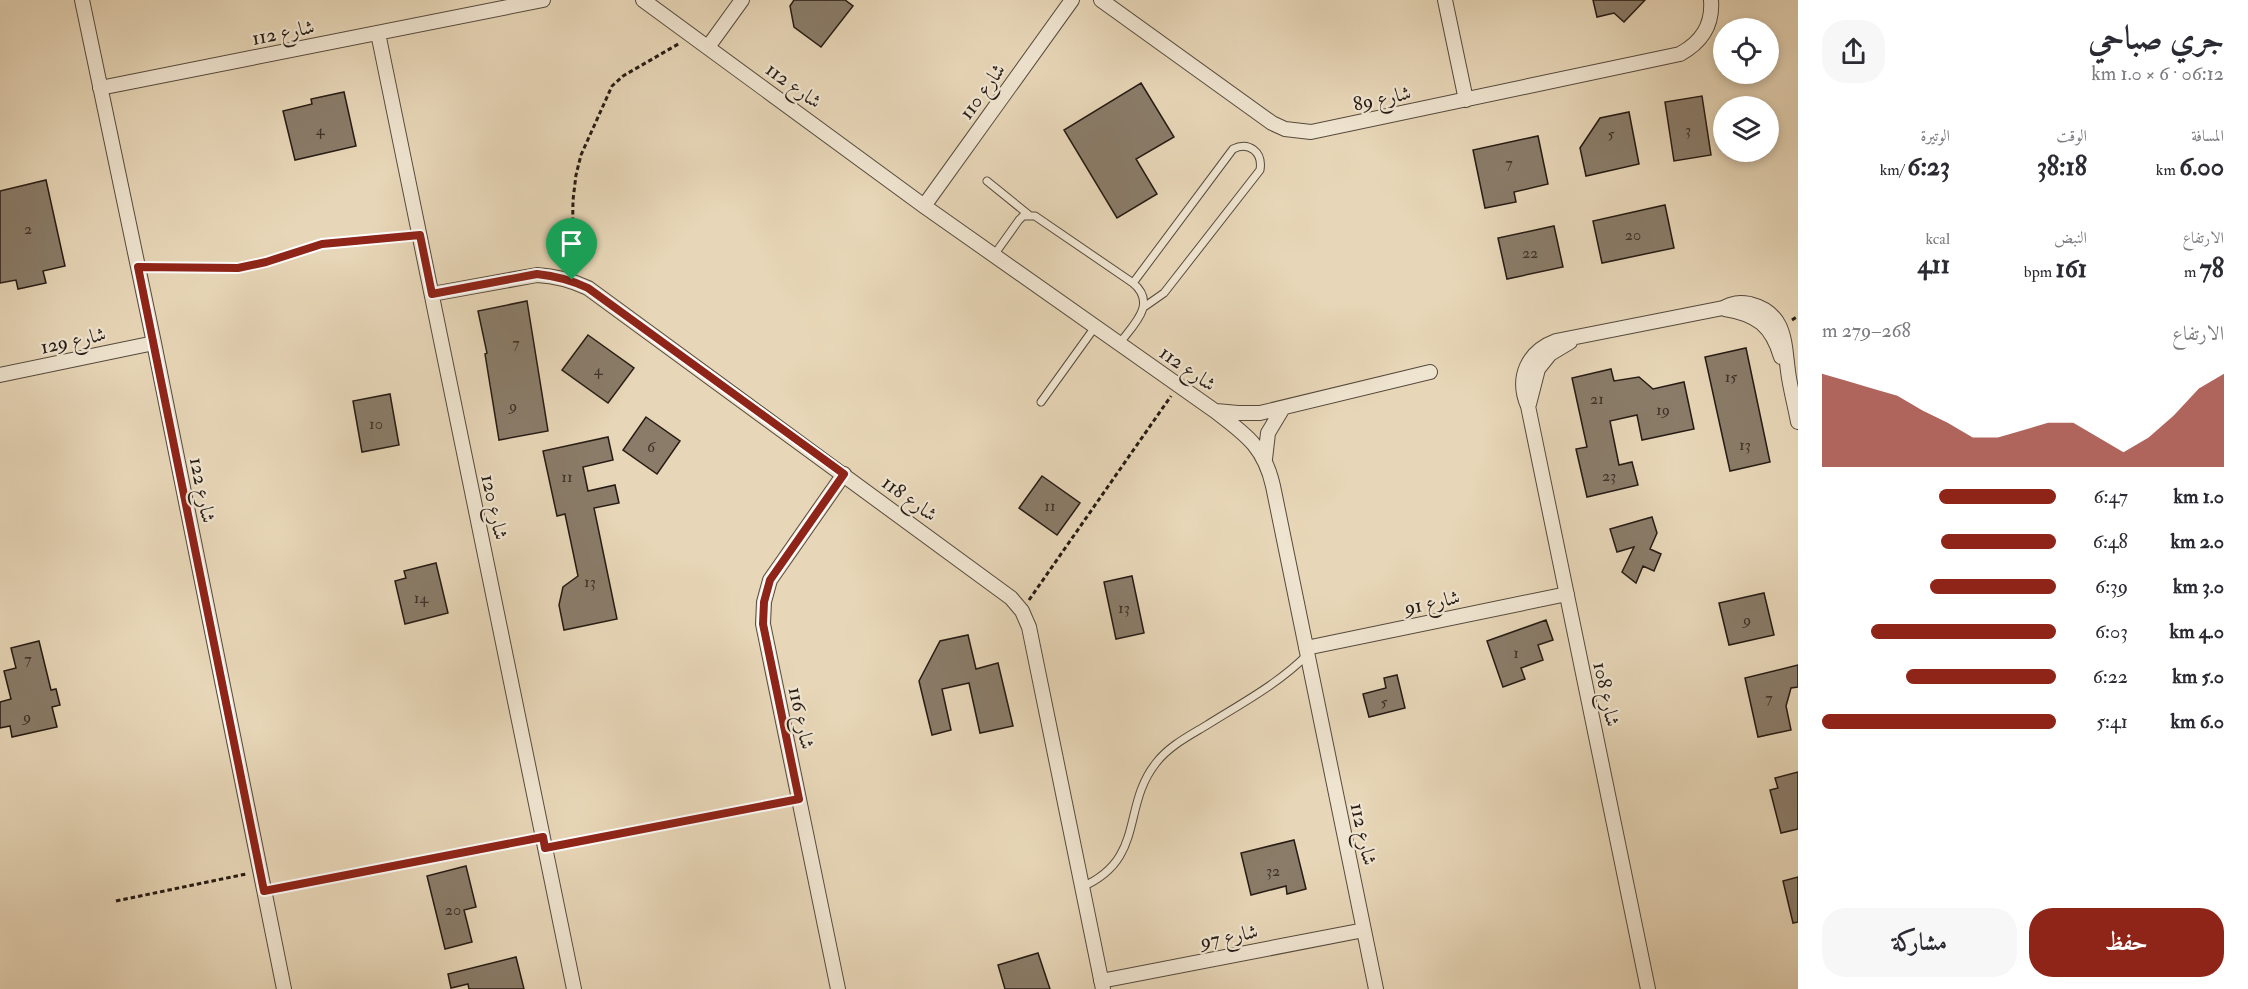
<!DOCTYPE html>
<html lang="ar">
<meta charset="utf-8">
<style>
:root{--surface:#fff;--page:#f7f7f7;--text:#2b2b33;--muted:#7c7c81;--accent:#8f2418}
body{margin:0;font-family:"IM FELL Double Pica",Amiri,serif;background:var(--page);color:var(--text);direction:rtl;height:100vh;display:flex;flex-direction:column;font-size:22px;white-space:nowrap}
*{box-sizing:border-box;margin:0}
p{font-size:20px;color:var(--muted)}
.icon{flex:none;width:33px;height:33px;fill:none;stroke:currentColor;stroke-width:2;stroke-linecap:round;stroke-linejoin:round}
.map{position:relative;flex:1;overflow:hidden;direction:ltr}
.drawer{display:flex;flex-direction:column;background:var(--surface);width:450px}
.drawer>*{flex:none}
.fabs{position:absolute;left:1713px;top:18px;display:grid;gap:12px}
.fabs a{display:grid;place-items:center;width:66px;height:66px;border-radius:50%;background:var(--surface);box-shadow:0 3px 9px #0003;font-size:30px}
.pin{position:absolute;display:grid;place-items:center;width:51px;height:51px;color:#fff;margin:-62px -26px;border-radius:50% 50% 50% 0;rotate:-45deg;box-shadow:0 0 6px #0007}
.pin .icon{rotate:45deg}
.round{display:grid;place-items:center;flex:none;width:63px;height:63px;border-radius:24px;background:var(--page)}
.summary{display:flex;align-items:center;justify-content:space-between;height:102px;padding:0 24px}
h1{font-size:33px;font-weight:700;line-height:45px}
.figures{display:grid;grid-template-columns:repeat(3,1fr);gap:9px;height:102px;padding:6px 24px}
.figures div{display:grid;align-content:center}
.figures b{font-size:26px;font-weight:700}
.figures small{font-size:16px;font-weight:400}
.figures p{font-size:16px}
.chart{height:168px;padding:12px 24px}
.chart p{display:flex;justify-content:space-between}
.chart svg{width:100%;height:108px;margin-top:6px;fill:var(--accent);opacity:.7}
.primary-button{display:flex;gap:12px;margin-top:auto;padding:12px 24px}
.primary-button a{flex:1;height:69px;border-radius:24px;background:var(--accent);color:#fff;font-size:24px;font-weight:700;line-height:69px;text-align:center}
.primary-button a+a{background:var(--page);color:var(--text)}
ul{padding:0 24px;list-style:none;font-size:20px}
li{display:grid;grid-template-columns:96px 72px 1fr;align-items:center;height:45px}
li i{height:15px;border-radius:8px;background:var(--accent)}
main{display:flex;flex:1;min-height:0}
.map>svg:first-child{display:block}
</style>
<main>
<section class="drawer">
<div class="summary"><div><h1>جري صباحي</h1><p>06:12 · 6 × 1.0 km</p></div><a class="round"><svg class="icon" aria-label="share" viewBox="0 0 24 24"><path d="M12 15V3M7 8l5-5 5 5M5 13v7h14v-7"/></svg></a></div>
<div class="figures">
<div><p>المسافة</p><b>6.00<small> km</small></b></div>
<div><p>الوقت</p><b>38:18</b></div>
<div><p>الوتيرة</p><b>6:23<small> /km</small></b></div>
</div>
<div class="figures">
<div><p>الارتفاع</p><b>78<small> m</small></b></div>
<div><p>النبض</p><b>161<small> bpm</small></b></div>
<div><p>kcal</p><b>411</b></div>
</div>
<div class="chart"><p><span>الارتفاع</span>268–279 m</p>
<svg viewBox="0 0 160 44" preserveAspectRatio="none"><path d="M0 44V6L10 9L20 12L30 15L40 21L50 26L60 32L70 32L80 29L90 26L100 26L110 32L120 38L130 32L140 23L150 12L160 6V44z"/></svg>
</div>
<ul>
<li><b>1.0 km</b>6:47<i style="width:50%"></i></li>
<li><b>2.0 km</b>6:48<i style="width:49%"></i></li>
<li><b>3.0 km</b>6:39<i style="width:54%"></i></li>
<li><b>4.0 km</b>6:03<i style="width:79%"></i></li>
<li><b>5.0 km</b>6:22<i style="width:64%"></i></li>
<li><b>6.0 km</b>5:41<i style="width:100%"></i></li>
</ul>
<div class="primary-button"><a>حفظ</a><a>مشاركة</a></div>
</section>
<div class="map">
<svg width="1798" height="989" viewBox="0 0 1798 989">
<rect width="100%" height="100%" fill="#e7d6b7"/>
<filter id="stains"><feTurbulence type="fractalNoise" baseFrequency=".00333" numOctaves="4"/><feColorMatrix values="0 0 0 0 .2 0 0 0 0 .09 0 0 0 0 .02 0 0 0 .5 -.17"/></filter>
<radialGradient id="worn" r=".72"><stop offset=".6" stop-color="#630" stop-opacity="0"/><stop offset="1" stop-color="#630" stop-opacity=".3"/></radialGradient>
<path fill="#8a7c69" stroke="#261b14" stroke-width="1.5" d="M794,0h51l8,6 -32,41 -27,-20 -4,-21z
M1593,0h52l-21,22 -10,-9 -17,4z
M1141,83l33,54 -38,22 21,35 -40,24 -53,-88z
M344,92l12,54 -61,14 -12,-49 29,-7 -1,-5z
M1702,96l9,59 -37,6 -9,-59z
M1629,112l10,52 -53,12 -6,-28 20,-30z
M1538,136l10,48 -34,8 2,10 -31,6 -12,-58z
M46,180l19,86 -22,5 3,12 -28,6 -2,-9 -16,3v-92z
M1665,205l9,43 -72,15 -9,-42z
M1554,226l9,41 -56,12 -9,-41z
M527,301l21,130 -49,9 -14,-86 2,-1 -9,-42z
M588,335l46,33 -26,35 -46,-33z
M1746,348l24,114 -40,9 -25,-114z
M1611,369l3,12 25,-4 14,12 31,-7 10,47 -52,11 -5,-25 -27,6 9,44 13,-3 6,23 -51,12 -11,-48 11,-2 -15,-69z
M390,394l9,51 -37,7 -9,-51z
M646,417l34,24 -23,33 -34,-24z
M608,437l5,23 -30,7 5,24 27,-6 4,18 -25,5 23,111 -53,11 -5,-25 4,-18 15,-11 -13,-62 -8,2 -14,-65z
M1042,476l38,27 -23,32 -38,-27z
M1652,517l5,16 -7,16 11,5 -7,17 -11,-5 -7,17 -14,-11 12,-25 -17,5 -7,-23z
M436,563l12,50 -43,11 -10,-43 11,-3 -2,-7z
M1132,576l12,57 -28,6 -12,-57z
M1764,593l10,42 -45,10 -10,-42z
M1546,620l7,20 -15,5 5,15 -22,8 4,11 -22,8 -16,-46z
M968,635l8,34 22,-6 15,63 -33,7 -11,-50 -27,6 9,41 -19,5 -13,-54 21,-40z
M39,641l12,49 5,-1 4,16 -8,2 5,20 -45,10 -2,-11 -10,2v-26l11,-3 -7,-28 12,-3 -5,-20z
M1798,665v22l-7,1 -5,18 5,24 -33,7 -13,-59z
M1397,675l8,33 -36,9 -6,-23 23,-6 -2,-10z
M1798,772v57l-17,4 -11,-43 8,-2 -3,-10z
M1294,840l12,49 -19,5 -1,-8 -35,9 -10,-42z
M466,866l10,41 -12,3 8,32 -27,7 -18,-73z
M1798,877v45l-5,1 -10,-42z
M1038,953l12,36h-45l-7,-24z
M516,957l8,32h-55l-1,-5 -17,4 -3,-14z"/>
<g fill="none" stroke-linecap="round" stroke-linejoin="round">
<g stroke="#564a3d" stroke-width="9">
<path id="service" d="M987,181l42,34
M994,255l25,-35 4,-4h12l98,67c25,21 0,42 -14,61
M1133,283l100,-134c16,-8 30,3 27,21l-96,123 -20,14
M1041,402l54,-75
M1082,887c64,-28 39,-80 74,-124 13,-17 33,-27 51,-38 35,-22 71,-41 100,-70"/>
</g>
<g stroke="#564a3d" stroke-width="16">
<path id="minor" d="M82,0l72,343 130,646
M643,0l281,206 291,205c30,23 49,35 58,75l103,503
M1101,0l171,123 13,6 26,3 369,-78c22,-12 33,-29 31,-54
M1445,0l21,100
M378,33l196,956
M708,47l34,-47
M100,88l443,-88
M924,206l148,-206
M432,294l105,-19c19,1 34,5 51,13l423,310 11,13 7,16 74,362
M1725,309c32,5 47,17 56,48
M0,375l154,-32
M1529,404l9,-35 12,-15 20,-12
M1216,411l22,2h22l170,-41
M1265,459l3,-26 15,-25
M1306,648l261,-54
M1101,981l263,-51
M838,989l-75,-365 1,-22 6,-22 74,-106
M1648,989l-120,-583c-12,-28 -1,-54 28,-65l167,-33c9,-5 16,-6 27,-4 36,9 34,38 38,67 2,17 7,34 10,51"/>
</g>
<path stroke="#261b14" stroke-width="3" stroke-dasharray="4.5 3" stroke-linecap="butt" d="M153,267l85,1 28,-5 56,-19 84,-7
M572,267l1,-67 3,-25 5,-20 31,-69 11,-10 57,-33
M1792,320l6,-4
M1029,600l142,-204
M559,846l226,-44
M277,888l253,-49
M116,901l130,-27"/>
<use href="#service" stroke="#efe4d0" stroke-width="7"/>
<use href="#minor" stroke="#efe4d0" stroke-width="14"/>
</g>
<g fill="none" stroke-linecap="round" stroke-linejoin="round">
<g stroke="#fff" stroke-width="12">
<path id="route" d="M420,235l12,59 105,-20c19,2 34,6 51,14l256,186 -74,106 -6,22 -1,22 36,175 -254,49 -2,-11 -279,54 -126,-624 100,1 28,-6 56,-18z"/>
</g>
<use href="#route" stroke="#8f2418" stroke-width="8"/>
</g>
<g text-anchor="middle" stroke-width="4.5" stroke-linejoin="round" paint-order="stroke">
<g font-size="16" fill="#3f3329">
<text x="320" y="135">4</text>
<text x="1688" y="135">3</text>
<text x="1611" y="139">5</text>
<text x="1509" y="168">7</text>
<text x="28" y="234">2</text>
<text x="1633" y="240">20</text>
<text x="1530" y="258">22</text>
<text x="516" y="348">7</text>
<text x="598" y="375">4</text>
<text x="1731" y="382">15</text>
<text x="1597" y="404">21</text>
<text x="513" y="411">9</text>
<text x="1663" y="415">19</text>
<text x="376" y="429">10</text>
<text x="1745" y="450">13</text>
<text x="651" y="452">6</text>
<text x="1609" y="481">23</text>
<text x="567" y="482">11</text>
<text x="1050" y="511">11</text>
<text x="590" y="587">13</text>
<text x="421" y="603">14</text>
<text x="1124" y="613">13</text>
<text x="1747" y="625">9</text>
<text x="1516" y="658">1</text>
<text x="28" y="664">7</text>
<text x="1769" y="703">7</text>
<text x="1384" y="707">5</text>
<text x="27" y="722">9</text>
<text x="1273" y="876">32</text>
<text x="453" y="915">20</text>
</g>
<g font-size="20" fill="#261b14" stroke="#efe4d0">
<text transform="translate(283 32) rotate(-11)" y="7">شارع 112</text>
<text transform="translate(794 85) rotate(36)" y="7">شارع 112</text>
<text transform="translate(982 91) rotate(-54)" y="7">شارع 110</text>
<text transform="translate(1382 98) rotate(-12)" y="7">شارع 89</text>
<text transform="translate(73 340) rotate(-12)" y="7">شارع 129</text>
<text transform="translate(1188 368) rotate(35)" y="7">شارع 112</text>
<text transform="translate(203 490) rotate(79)" y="7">شارع 122</text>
<text transform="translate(910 498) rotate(36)" y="7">شارع 118</text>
<text transform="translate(495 507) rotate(78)" y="7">شارع 120</text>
<text transform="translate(1432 602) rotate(-12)" y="7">شارع 91</text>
<text transform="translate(1607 694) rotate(78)" y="7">شارع 108</text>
<text transform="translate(802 718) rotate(78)" y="7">شارع 116</text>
<text transform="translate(1364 834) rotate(78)" y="7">شارع 112</text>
<text transform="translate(1229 936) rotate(-11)" y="7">شارع 97</text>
</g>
</g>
<rect width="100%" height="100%" filter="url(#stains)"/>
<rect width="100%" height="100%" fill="url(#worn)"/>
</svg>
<div class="fabs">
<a><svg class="icon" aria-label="locate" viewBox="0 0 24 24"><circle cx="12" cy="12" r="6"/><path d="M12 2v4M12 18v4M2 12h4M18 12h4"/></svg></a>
<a><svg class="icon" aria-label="layers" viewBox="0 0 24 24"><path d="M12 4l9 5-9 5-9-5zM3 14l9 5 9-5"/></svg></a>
</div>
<div class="pin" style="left:572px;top:280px;background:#1e9e55"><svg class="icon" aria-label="arrive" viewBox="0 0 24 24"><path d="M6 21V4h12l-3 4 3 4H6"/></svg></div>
</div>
</main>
